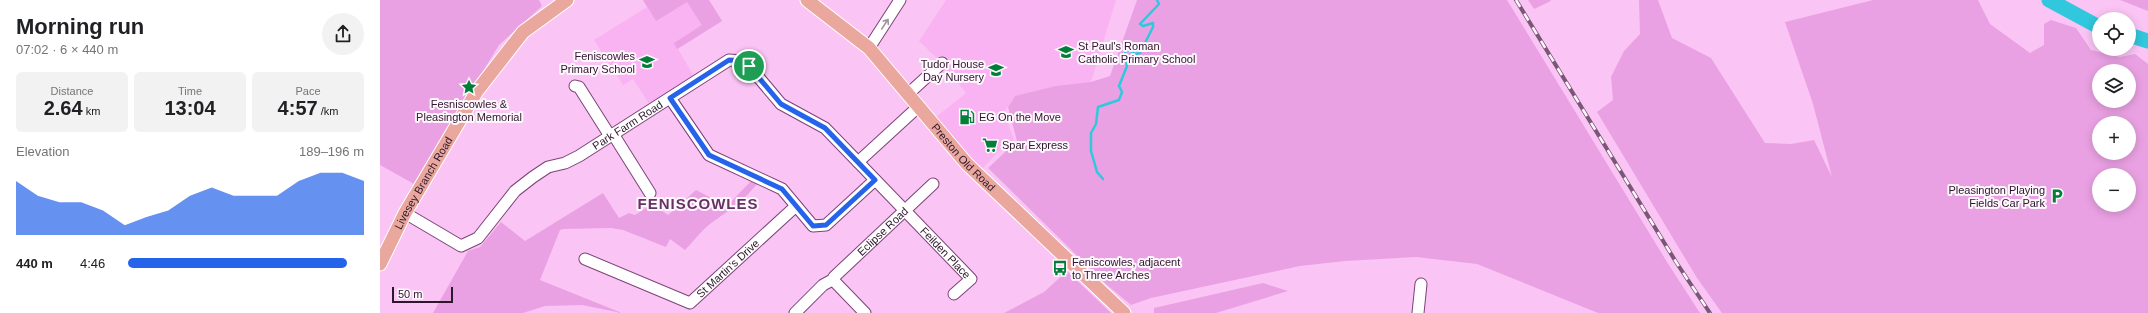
<!DOCTYPE html>
<meta charset="utf-8">
<style>
:root{--surface:#fff;--page:#f2f2f2;--text:#202124;--muted:#757577;--accent:#2563eb}
body{margin:0;font-family:Arial,sans-serif;background:var(--page);color:var(--text);height:100vh;display:flex;flex-direction:column;font-size:15px;white-space:nowrap}
*{box-sizing:border-box;margin:0}
p{font-size:13px;color:var(--muted)}
.icon{flex:none;width:22px;height:22px;fill:none;stroke:currentColor;stroke-width:2;stroke-linecap:round;stroke-linejoin:round}
.map{position:relative;flex:1;overflow:hidden}
.details{display:flex;flex-direction:column;background:var(--surface);width:380px}
.details>*{flex:none}
.controls{position:absolute;left:1712px;top:12px;display:grid;gap:8px}
.controls a{display:grid;place-items:center;width:44px;height:44px;border-radius:50%;background:var(--surface);box-shadow:0 2px 10px #0003;font-size:20px}
.scale{position:absolute;left:12px;bottom:10px;width:61px;box-sizing:border-box;padding-left:4px;border:2px solid #2e162c;border-top:0;font-size:11px;line-height:14px;white-space:nowrap;color:#2e162c;-webkit-text-stroke:3px #fef7fd;paint-order:stroke}
.pin{position:absolute;display:grid;place-items:center;width:34px;height:34px;color:#fff;margin:-17px;border:2px solid #fff;border-radius:50%;box-shadow:0 1px 4px #0007}
.round{display:grid;place-items:center;flex:none;width:42px;height:42px;border-radius:21px;background:var(--page)}
.headline{display:flex;align-items:center;justify-content:space-between;height:68px;padding:0 16px}
h1{font-size:22px;font-weight:800;line-height:30px}
.stats{display:grid;grid-template-columns:repeat(3,1fr);gap:6px;height:68px;padding:4px 16px}
.stats div{display:grid;align-content:center;border-radius:6px;background:var(--page);text-align:center}
.stats b{font-size:20px;font-weight:800}
.stats small{font-size:11px;font-weight:400}
.stats p{font-size:11px}
.chart{height:112px;padding:8px 16px}
.chart p{display:flex;justify-content:space-between}
.chart svg{width:100%;height:72px;margin-top:4px;fill:var(--accent);opacity:.7}
ul{padding:0 16px;list-style:none;font-size:13px}
li{display:grid;grid-template-columns:64px 48px 1fr;align-items:center;height:30px}
li i{height:10px;border-radius:5px;background:var(--accent)}
main{display:flex;flex:1;min-height:0}
.map>svg:first-child{display:block}
</style>
<main>
<section class="details">
<div class="headline"><div><h1>Morning run</h1><p>07:02 · 6 × 440 m</p></div><a class="round"><svg class="icon" aria-label="share" viewBox="0 0 24 24"><path d="M12 15V3M7 8l5-5 5 5M5 13v7h14v-7"/></svg></a></div>
<div class="stats">
<div><p>Distance</p><b>2.64<small> km</small></b></div>
<div><p>Time</p><b>13:04</b></div>
<div><p>Pace</p><b>4:57<small> /km</small></b></div>
</div>
<div class="chart"><p><span>Elevation</span>189–196 m</p>
<svg viewBox="0 0 160 44" preserveAspectRatio="none"><path d="M0 44V11L10 20L20 24L30 24L40 29L50 38L60 33L70 29L80 20L90 15L100 20L110 20L120 20L130 11L140 6L150 6L160 11V44z"/></svg>
</div>
<ul>
<li><b>440 m</b>4:46<i style="width:93%"></i></li>
</ul>
</section>
<div class="map">
<svg width="1768" height="313" viewBox="0 0 1768 313">
<rect width="100%" height="100%" fill="#fac5f4"/>
<path fill="#f9b2f2" d="M263,0h66l13,21 -44,28 15,26 -43,30 -17,-26 -10,6 -29,-45 53,-33z
M566,0h170l-25,82 -76,14 -11,16 10,28 -10,9 -2,-1 -22,23 -20,-19 2,-4 -26,-31 30,-24 -24,-30 -23,-22z"/>
<path fill="#eaa1e3" fill-rule="evenodd" d="M0,0h159l3,6 -43,39 -85,139 -34,-19z
M263,0h66l13,21 -45,28 -3,-6 28,-18 -15,-23 -31,19z
M757,0h370l160,262 33,51h-102l-121,-49 -61,-7 -71,4 -45,5 -149,32 -20,7 -24,-20 -119,-117 29,-27 -9,-34 7,-11 41,-10 35,-4 19,-6z
M1148,0h22l1,1 -17,8z
M1259,0h19l14,38 39,20 54,85 26,1 23,-4 18,37 -19,-73 -28,-82 88,-22h105l12,24 40,29 14,-8v-21l7,-4 25,8 15,22 29,7 15,-3 13,10v249h-426l-25,-35 -100,-166 16,-12 -2,-23 13,-26 16,-17zM1719,71h30v30h-30zM1719,123h30v30h-30zM1719,175h30v30h-30z
M1740,0h28v11z
M372,180l6,3c-15,18 -25,25 -44,38 -11,7 -20,20 -29,29l-15,-11 -4,8 -43,-17 -12,-2 -48,1 -3,1 -20,50 82,33 -40,-8 -37,1 -22,7h-90l35,-62 12,-4 21,-25 24,19 78,-48 16,25 10,-5 6,2 17,-11 16,11 28,-25 31,16z
M687,271l44,42h-107l40,-21z
M883,283l25,8 -72,22h-62v-5z"/>
<g fill="none" stroke-linecap="round" stroke-linejoin="round">
<path stroke="#31c7dd" stroke-width="2.5" d="M723,179l-6,-7 -6,-21v-18l5,-9 2,-17 21,-7 3,-8 -3,-6 8,-20 -2,-14 4,-2 6,4 5,-1 13,-26v-4l-10,3 -3,-2 19,-20 -2,-4"/>
<path stroke="#31c7dd" stroke-width="15" d="M1669,0l50,27
M1749,35l19,6"/>
<g stroke="#7c4377" stroke-width="13">
<g id="minor">
<path d="M489,48l31,-48"/>
<path d="M195,86l4,1 31,49"/>
<path d="M528,94l34,-31"/>
<path d="M290,98l39,57 73,34 31,37 13,-1 49,-45"/>
<path d="M233,134l37,59"/>
<path id="s1" d="M478,162l113,117 -17,15"/>
<path id="s2" d="M25,213l56,33 17,-8 37,-47 18,-14 15,-10 17,-4 14,-7 150,-96 12,1 8,5 32,38 44,24 33,34 60,-55"/>
<path id="s3" d="M205,259l105,44 106,-97"/>
<path d="M415,313l28,-28 11,-6"/>
<path id="s4" d="M485,313l-30,-31 -1,-5 99,-93"/>
<path d="M1038,313l3,-29"/>
</g>
</g>
<g stroke="#fff" stroke-width="15">
<g id="major">
<path id="s5" d="M427,0l62,48 98,116 157,149"/>
<path id="s6" d="M0,264l25,-51 72,-122 46,-59 44,-32"/>
</g>
</g>
<use href="#minor" stroke="#fff" stroke-width="11"/>
<use href="#major" stroke="#e9a79e" stroke-width="13"/>
<g stroke="#7a5776" stroke-width="4">
<path id="rail" d="M1136,0l160,262 34,51"/>
</g>
<use href="#rail" stroke="#fef7fd" stroke-width="2.5" stroke-dasharray="8" stroke-linecap="butt"/>
</g>
<defs><path id="oneway-shaft" d="M-6 0H5M1.5-3L5.5 0L1.5 3" fill="none" stroke-width="1.6" stroke-linecap="round" stroke-linejoin="round"/></defs>
<use stroke="#a196a0" href="#oneway-shaft" transform="translate(505 24) rotate(-57)"/>
<g fill="none" stroke-linecap="round" stroke-linejoin="round">
<g stroke="#fff" stroke-width="8">
<path id="route" d="M349,60l12,1 8,5 32,38 44,24 50,52 -49,45 -13,1 -31,-37 -73,-34 -39,-57z"/>
</g>
<use href="#route" stroke="#2563eb" stroke-width="5"/>
</g>
<defs>
<g id="school-bare" transform="scale(1.2)"><path d="M0-5L7-2L0 1L-7-2ZM-4 1L0 2.5L4 1V4Q0 6-4 4Z" fill="#007f38" stroke="#fef7fd" stroke-width="2.5" paint-order="stroke"/></g>
<g id="sight-bare" transform="scale(1.2)"><path d="M0-6L1.8-2.2L6-1.7L2.9 1.2L3.7 5.4L0 3.3L-3.7 5.4L-2.9 1.2L-6-1.7L-1.8-2.2Z" fill="#007f38" stroke="#fef7fd" stroke-width="2.5" paint-order="stroke"/></g>
<g id="fuel-bare" transform="scale(1.2)"><path d="M-5.5-6h7V0h2V4h1.3V-2.5L3-4.5l.8-.8L6-3V5H2.5V1h-1V6h-7ZM-4.2-4.7v3.2H.2V-4.7Z" fill="#007f38" stroke="#fef7fd" stroke-width="2.5" paint-order="stroke"/></g>
<g id="supermarket-bare" transform="scale(1.2)"><path d="M-6-5.5h2.5l.6 2H6L4.5 2H-2.5L-4.4-4H-6ZM-1.5 3.2a1.3 1.3 0 1 0 .1 0ZM3 3.2a1.3 1.3 0 1 0 .1 0Z" fill="#007f38" stroke="#fef7fd" stroke-width="2.5" paint-order="stroke"/></g>
<g id="parking-bare" transform="scale(1.2)"><path d="M-3.5-5.5H1a3.5 3.5 0 0 1 0 7H-1V5.5H-3.5ZM-1-3.4V-.6H.8a1.4 1.4 0 0 0 0-2.8Z" fill="#007f38" stroke="#fef7fd" stroke-width="2.5" paint-order="stroke"/></g>
<g id="bus-bare" transform="scale(1.2)"><path d="M-5-6H5V4H4V6H2V4H-2V6H-4V4H-5ZM-3.5-4V0h7V-4ZM-3.5 1.2v1.5H-2V1.2ZM2 1.2v1.5H3.5V1.2Z" fill="#007f38" stroke="#fef7fd" stroke-width="2.5" paint-order="stroke"/></g>
</defs>
<g fill-rule="evenodd">
<use href="#school-bare" x="686" y="52"/>
<use href="#school-bare" x="267" y="62"/>
<use href="#school-bare" x="616" y="70"/>
<use href="#sight-bare" x="89" y="87"/>
<use href="#fuel-bare" x="587" y="117"/>
<use href="#supermarket-bare" x="610" y="145"/>
<use href="#parking-bare" x="1677" y="196"/>
<use href="#bus-bare" x="680" y="268"/>
</g>
<g text-anchor="middle" stroke-width="4" stroke-linejoin="round" paint-order="stroke">
<g font-size="11" fill="#2e162c" stroke="#fef7fd" text-anchor="start">
<text x="698" y="50">St Paul's Roman<tspan x="698" dy="13">Catholic Primary School</tspan></text>
<text x="255" y="60" text-anchor="end">Feniscowles<tspan x="255" dy="13">Primary School</tspan></text>
<text x="604" y="68" text-anchor="end">Tudor House<tspan x="604" dy="13">Day Nursery</tspan></text>
<text x="89" y="108" text-anchor="middle">Fesniscowles &amp;<tspan x="89" dy="13">Pleasington Memorial</tspan></text>
<text x="599" y="121">EG On the Move</text>
<text x="622" y="149">Spar Express</text>
<text x="1665" y="194" text-anchor="end">Pleasington Playing<tspan x="1665" dy="13">Fields Car Park</tspan></text>
<text x="692" y="266">Feniscowles, adjacent<tspan x="692" dy="13">to Three Arches</tspan></text>
</g>
<g font-size="11" fill="#2e162c" stroke="#fef7fd">
<text dy="4" stroke="none"><textPath href="#s2" startOffset="275">Park Farm Road</textPath></text>
<text dy="4" stroke="none"><textPath href="#s5" startOffset="223">Preston Old Road</textPath></text>
<text dy="4" stroke="none"><textPath href="#s6" startOffset="92">Livesey Branch Road</textPath></text>
<text dy="4" stroke="none"><textPath href="#s4" startOffset="115">Eclipse Road</textPath></text>
<text dy="4" stroke="none"><textPath href="#s1" startOffset="126">Feilden Place</textPath></text>
<text dy="4" stroke="none"><textPath href="#s3" startOffset="165">St Martin's Drive</textPath></text>
</g>
<g font-size="15" font-weight="bold" letter-spacing="1" fill="#683165" stroke="#fef7fd">
<text x="318" y="209">FENISCOWLES</text>
</g>
</g>
</svg>
<div class="controls">
<a><svg class="icon" aria-label="locate" viewBox="0 0 24 24"><circle cx="12" cy="12" r="6"/><path d="M12 2v4M12 18v4M2 12h4M18 12h4"/></svg></a>
<a><svg class="icon" aria-label="layers" viewBox="0 0 24 24"><path d="M12 4l9 5-9 5-9-5zM3 14l9 5 9-5"/></svg></a>
<a>+</a>
<a>−</a>
</div>
<div class="scale">50 m</div>
<div class="pin" style="left:369px;top:66px;background:#1e9e55"><svg class="icon" aria-label="arrive" viewBox="0 0 24 24"><path d="M6 21V4h12l-3 4 3 4H6"/></svg></div>
</div>
</main>
